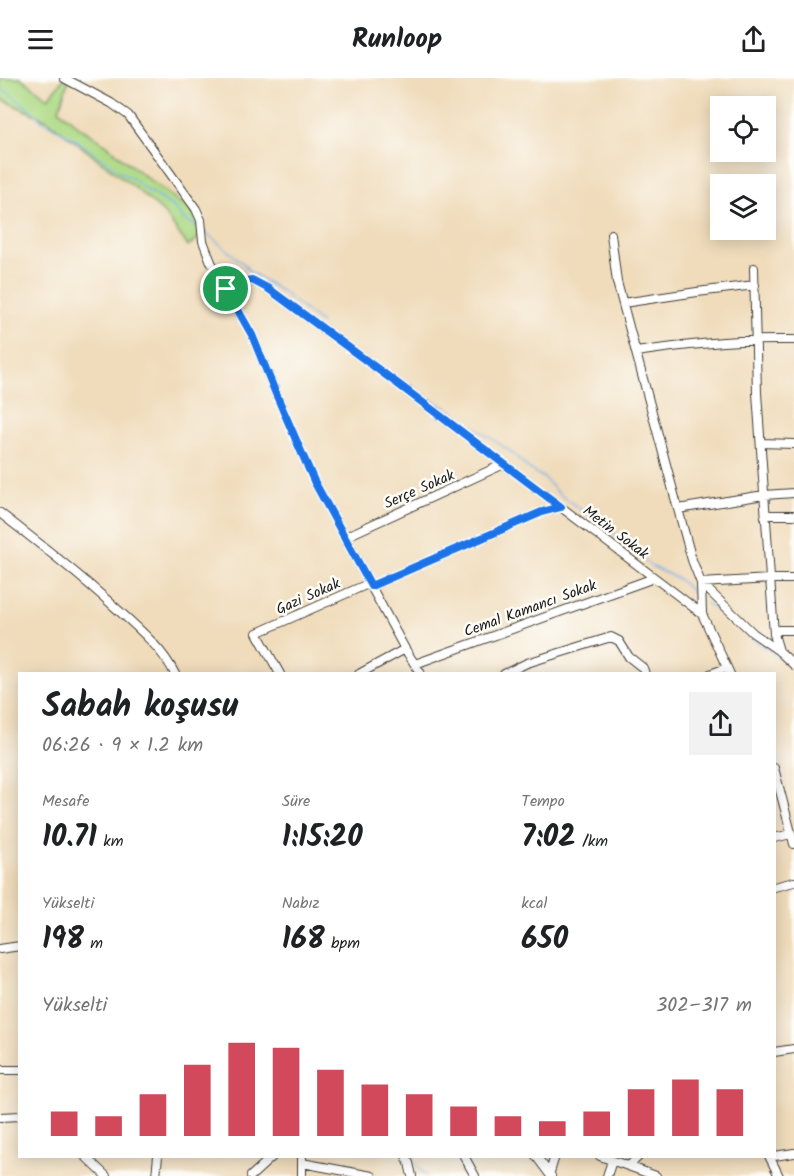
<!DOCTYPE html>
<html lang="tr">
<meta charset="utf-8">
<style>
:root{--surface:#fff;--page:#f2f2f2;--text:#202124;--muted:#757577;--accent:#d1495b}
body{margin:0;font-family:Kalam,sans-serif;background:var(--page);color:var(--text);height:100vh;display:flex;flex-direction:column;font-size:22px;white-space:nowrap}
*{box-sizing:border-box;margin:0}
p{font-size:20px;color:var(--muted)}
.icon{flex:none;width:33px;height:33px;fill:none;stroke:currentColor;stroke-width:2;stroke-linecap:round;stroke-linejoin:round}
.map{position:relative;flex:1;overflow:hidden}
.side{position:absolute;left:18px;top:594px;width:758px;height:486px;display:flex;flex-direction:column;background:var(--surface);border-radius:0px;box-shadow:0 3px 15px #0003}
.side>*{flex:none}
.tools{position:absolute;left:710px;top:18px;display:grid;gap:12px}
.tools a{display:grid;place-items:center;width:66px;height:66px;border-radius:0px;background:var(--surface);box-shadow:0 3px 15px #0003;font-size:30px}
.pin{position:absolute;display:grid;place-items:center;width:51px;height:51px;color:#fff;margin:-26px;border:3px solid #fff;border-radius:50%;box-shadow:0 2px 6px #0007}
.round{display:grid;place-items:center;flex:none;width:63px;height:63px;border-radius:0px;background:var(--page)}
.overview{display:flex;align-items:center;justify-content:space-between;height:102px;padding:0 24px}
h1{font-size:33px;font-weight:600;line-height:45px}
.metrics{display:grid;grid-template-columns:repeat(3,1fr);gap:9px;height:102px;padding:6px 24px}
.metrics div{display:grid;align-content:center}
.metrics b{font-size:30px;font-weight:600}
.metrics small{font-size:16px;font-weight:400}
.metrics p{font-size:16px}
.chart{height:168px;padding:12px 24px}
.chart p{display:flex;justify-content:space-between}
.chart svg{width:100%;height:108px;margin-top:6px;stroke:var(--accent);stroke-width:6}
header{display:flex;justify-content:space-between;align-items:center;height:78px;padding:0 24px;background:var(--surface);font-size:27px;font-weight:600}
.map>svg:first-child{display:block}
</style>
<header><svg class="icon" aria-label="menu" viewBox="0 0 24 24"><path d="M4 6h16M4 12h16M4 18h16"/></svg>Runloop<svg class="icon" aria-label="share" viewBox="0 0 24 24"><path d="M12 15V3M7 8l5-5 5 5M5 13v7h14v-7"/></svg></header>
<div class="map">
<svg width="794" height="1098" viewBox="0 0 794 1098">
<rect width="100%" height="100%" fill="#fdfcf7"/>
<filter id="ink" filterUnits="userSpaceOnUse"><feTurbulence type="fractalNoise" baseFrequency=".0167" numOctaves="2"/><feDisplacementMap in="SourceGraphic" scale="12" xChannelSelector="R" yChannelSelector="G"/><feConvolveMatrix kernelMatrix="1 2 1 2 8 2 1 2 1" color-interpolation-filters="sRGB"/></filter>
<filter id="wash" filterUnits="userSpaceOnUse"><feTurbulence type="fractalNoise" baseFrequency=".008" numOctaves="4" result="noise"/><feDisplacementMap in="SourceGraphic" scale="24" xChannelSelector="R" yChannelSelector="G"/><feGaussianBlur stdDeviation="1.35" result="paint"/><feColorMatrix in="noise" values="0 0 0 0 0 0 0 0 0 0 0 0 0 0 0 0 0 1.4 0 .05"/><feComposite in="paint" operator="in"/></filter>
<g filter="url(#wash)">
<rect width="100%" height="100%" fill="#f0dcbb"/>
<path fill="#aeda86" stroke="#657b51" stroke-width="1.5" d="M0,0h21l27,20 16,-20 5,1 -10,31 23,19 25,16 22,19 62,47 5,9 3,18 -11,8 -24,-33 -30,-26 -87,-67 -42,-19 -5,-3z"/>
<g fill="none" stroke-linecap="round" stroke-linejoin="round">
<path stroke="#75aee5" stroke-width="1.5" d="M0,9l27,20 15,13 37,22 41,30 13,7 12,10 30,19 8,11 16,9
M205,154l39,32 5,7 32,20 40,32
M395,299l18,10 15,11 27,15 56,39 17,16 16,10 15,16 62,44 10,13 22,16 25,12 20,18
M706,525l55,42 14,8 10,9
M410,1079l16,19"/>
</g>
</g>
<g filter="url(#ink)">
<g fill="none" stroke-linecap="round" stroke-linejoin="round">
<g stroke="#3c3934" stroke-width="10">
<path id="minor" d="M64,0l47,25 17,12 68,94 5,11 2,21 8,21 41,73 24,59 38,87 91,168 16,25
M611,156l6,48 61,227 14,51 9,23 52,50 26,18 15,14
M754,190l3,125 17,241 5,17
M226,211c20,-12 23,-11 43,0l129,95 278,210 26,20 28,60
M623,225l74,-11 58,-7
M636,274c53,-8 105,-13 158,-12
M761,365l33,1
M678,431l86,-14 30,-2
M0,435c40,31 80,62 117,96 21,19 45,39 58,65
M765,439l5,-2h24
M345,459l159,-73
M371,508l171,-74 19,-5
M702,536l-1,-31 69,-4h24
M774,556l5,-4h15
M415,586l239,-86
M280,596l-23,-41 113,-50
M359,596l46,-25
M504,596l23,-11 84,-26 8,4 10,16 14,11 2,6
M710,596l17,-6
M774,690l20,76
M774,760l17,-4
M774,809l20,-5
M0,871l20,-3
M774,974l20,-3
M0,992h20
M0,1039l20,-1
M85,1078l21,20
M302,1078v20
M406,1078l3,7 3,13
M464,1078l11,20
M536,1078l15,20
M600,1078l56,20
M769,1078l10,20
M774,1078l20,-3
M302,1085l70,13
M629,1088l10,-10
M550,1094l5,-16
M156,1098l2,-20
M251,1098l22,-20
M607,1098l5,-15"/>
</g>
<use href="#minor" stroke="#fff" stroke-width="8"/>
</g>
</g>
<g fill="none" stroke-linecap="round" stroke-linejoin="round" filter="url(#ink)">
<g stroke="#fff" stroke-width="12">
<path id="route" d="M252,202l17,9 129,95 163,123 -19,5 -171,74 -57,-105 -38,-87 -24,-59 -26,-46 12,-7z"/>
</g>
<use href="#route" stroke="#1a73e8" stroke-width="8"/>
</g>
<g text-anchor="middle" stroke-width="5" stroke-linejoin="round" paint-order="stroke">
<g font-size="15" fill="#1c1c1c" stroke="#fdfcf7">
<text transform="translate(419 411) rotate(-24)" y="5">Serçe Sokak</text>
<text transform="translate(616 454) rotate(37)" y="5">Metin Sokak</text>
<text transform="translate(308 518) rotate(-24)" y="5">Gazi Sokak</text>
<text transform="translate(530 530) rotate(-20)" y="5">Cemal Kamancı Sokak</text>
</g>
</g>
</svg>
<div class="tools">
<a><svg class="icon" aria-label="locate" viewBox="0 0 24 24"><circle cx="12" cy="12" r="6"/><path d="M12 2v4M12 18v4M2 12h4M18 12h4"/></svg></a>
<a><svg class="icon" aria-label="layers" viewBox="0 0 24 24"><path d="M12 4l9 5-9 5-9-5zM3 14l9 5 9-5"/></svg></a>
</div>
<div class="pin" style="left:226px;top:211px;background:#1e9e55"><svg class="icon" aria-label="arrive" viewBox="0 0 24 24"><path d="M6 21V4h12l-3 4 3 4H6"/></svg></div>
<section class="side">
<div class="overview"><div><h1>Sabah koşusu</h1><p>06:26 · 9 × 1.2 km</p></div><a class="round"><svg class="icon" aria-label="share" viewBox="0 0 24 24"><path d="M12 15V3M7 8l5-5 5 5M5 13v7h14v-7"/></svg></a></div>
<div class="metrics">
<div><p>Mesafe</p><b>10.71<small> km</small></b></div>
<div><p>Süre</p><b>1:15:20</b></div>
<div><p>Tempo</p><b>7:02<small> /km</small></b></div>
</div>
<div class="metrics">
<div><p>Yükselti</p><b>198<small> m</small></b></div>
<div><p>Nabız</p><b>168<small> bpm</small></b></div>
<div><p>kcal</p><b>650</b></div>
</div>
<div class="chart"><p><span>Yükselti</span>302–317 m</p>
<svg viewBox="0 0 160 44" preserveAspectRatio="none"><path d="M5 44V34M15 44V36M25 44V27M35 44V15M45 44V6M55 44V8M65 44V17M75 44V23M85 44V27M95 44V32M105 44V36M115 44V38M125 44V34M135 44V25M145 44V21M155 44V25"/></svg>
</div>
</section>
</div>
